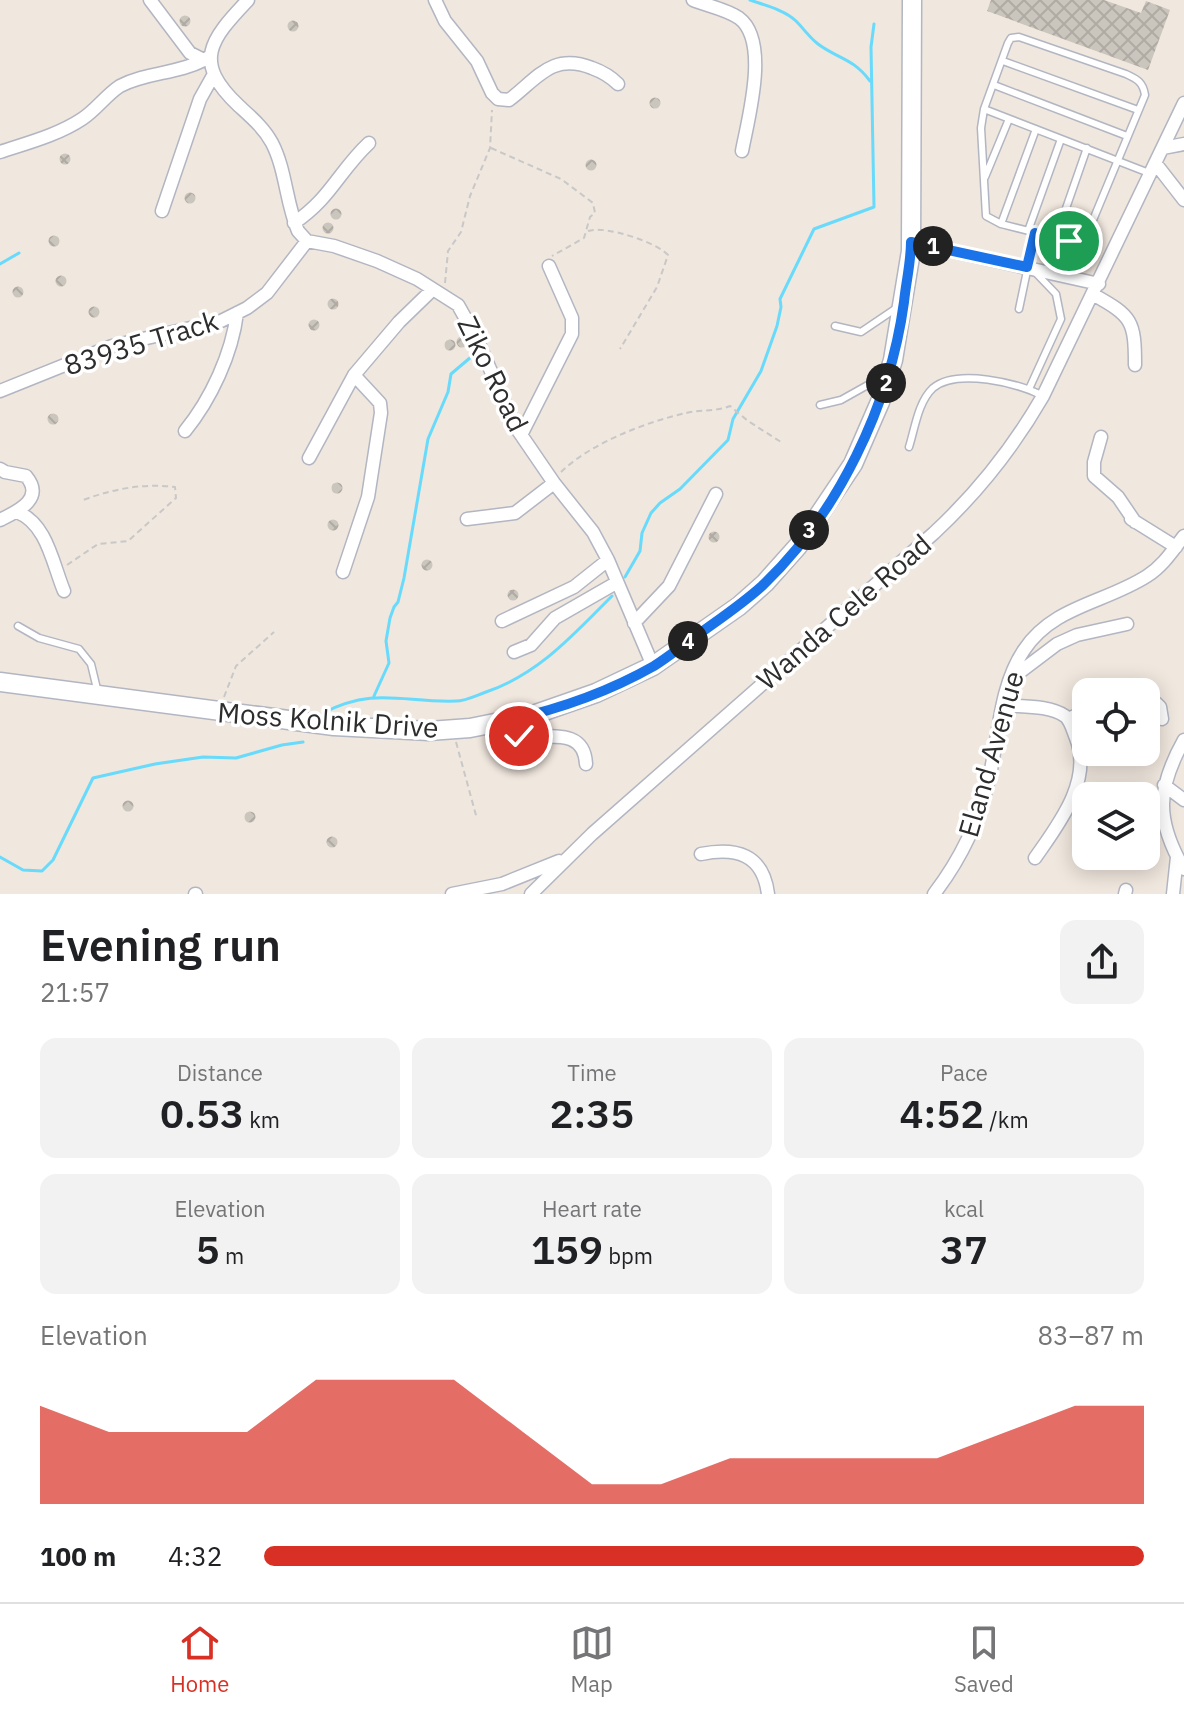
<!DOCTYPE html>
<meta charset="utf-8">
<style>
:root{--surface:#fff;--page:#f2f2f2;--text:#202124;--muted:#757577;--line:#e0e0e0;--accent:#d93025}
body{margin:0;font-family:"IBM Plex Sans",sans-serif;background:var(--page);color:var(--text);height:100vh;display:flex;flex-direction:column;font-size:30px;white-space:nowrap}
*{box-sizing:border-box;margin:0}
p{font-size:26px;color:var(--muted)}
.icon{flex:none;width:44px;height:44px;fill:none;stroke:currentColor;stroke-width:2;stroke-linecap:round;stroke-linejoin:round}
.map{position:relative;height:894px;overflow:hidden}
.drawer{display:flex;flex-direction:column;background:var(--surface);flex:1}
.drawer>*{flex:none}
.controls{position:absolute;left:1072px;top:678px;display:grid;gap:16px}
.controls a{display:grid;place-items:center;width:88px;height:88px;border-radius:16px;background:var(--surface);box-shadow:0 4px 20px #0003;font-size:40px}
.pin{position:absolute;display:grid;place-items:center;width:68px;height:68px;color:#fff;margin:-34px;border:4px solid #fff;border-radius:50%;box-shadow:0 2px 8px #0007}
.km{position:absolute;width:40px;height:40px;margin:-20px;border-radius:50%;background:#222;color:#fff;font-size:22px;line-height:40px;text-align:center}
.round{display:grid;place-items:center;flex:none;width:84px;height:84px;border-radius:16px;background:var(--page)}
.head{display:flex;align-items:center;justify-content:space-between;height:136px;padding:0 40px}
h1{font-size:44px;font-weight:600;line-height:60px}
.figures{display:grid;grid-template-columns:repeat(3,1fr);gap:12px;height:136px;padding:8px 40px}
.figures div{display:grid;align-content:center;border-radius:16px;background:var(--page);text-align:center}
.figures b{font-size:40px;font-weight:600}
.figures small{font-size:22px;font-weight:400}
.figures p{font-size:22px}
.chart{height:224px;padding:16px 40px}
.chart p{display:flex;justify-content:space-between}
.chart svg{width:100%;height:144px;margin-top:8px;fill:var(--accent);opacity:.7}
ul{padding:0 40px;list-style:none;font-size:26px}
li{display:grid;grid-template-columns:128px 96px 1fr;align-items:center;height:60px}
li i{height:20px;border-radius:10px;background:var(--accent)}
.tabs{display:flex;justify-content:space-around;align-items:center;height:112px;border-top:2px solid var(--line);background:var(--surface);font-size:22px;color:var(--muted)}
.tabs a{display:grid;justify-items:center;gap:4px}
.tabs .current{color:var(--accent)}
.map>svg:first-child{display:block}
</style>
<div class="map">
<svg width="1184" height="894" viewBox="0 0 1184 894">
<defs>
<pattern id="building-cross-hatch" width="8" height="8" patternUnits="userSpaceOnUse" patternTransform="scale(2)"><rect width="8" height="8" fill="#cbc6bd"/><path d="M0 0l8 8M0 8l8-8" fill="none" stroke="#afaaa3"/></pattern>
</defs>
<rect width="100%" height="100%" fill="#f0e7de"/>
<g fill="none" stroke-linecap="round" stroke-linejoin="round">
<path stroke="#68dafb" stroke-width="3" d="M750,0c14,5 35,10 46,21 8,8 13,16 22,23 20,15 35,14 52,37
M0,264l19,-11
M625,577l15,-26 2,-18 9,-20 9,-10 20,-14 48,-49 5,-21 28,-48 16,-45 4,-19 -1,-8 34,-70 60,-22 -3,-160 3,-23
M374,696l15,-33 -3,-22 4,-23 4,-11 4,-5 6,-24 24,-139 20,-47 3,-18 20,-17
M323,713c52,-27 81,-10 133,-12 10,0 21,-6 30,-9 53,-18 87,-57 126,-96
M0,857l23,13 19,1 11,-11 40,-82 62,-14 48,-7 33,1 46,-13 21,-3"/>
</g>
<path fill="url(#building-cross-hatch)" d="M991,0h113l37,13 5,-12 24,9 -22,60 -161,-59z
M179.5 21a5.5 5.5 0 1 1 11 0a5.5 5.5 0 1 1-11 0Z
M287.5 26a5.5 5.5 0 1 1 11 0a5.5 5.5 0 1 1-11 0Z
M649.5 103a5.5 5.5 0 1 1 11 0a5.5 5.5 0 1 1-11 0Z
M59.5 159a5.5 5.5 0 1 1 11 0a5.5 5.5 0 1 1-11 0Z
M585.5 165a5.5 5.5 0 1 1 11 0a5.5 5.5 0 1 1-11 0Z
M184.5 198a5.5 5.5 0 1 1 11 0a5.5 5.5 0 1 1-11 0Z
M330.5 214a5.5 5.5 0 1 1 11 0a5.5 5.5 0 1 1-11 0Z
M322.5 228a5.5 5.5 0 1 1 11 0a5.5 5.5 0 1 1-11 0Z
M48.5 241a5.5 5.5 0 1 1 11 0a5.5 5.5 0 1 1-11 0Z
M55.5 281a5.5 5.5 0 1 1 11 0a5.5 5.5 0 1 1-11 0Z
M12.5 292a5.5 5.5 0 1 1 11 0a5.5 5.5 0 1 1-11 0Z
M327.5 304a5.5 5.5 0 1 1 11 0a5.5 5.5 0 1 1-11 0Z
M88.5 312a5.5 5.5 0 1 1 11 0a5.5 5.5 0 1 1-11 0Z
M308.5 325a5.5 5.5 0 1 1 11 0a5.5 5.5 0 1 1-11 0Z
M456.5 342a5.5 5.5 0 1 1 11 0a5.5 5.5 0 1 1-11 0Z
M444.5 345a5.5 5.5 0 1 1 11 0a5.5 5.5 0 1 1-11 0Z
M47.5 419a5.5 5.5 0 1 1 11 0a5.5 5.5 0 1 1-11 0Z
M331.5 488a5.5 5.5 0 1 1 11 0a5.5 5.5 0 1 1-11 0Z
M327.5 525a5.5 5.5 0 1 1 11 0a5.5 5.5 0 1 1-11 0Z
M708.5 537a5.5 5.5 0 1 1 11 0a5.5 5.5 0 1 1-11 0Z
M421.5 565a5.5 5.5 0 1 1 11 0a5.5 5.5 0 1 1-11 0Z
M507.5 595a5.5 5.5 0 1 1 11 0a5.5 5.5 0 1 1-11 0Z
M122.5 806a5.5 5.5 0 1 1 11 0a5.5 5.5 0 1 1-11 0Z
M244.5 817a5.5 5.5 0 1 1 11 0a5.5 5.5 0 1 1-11 0Z
M326.5 842a5.5 5.5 0 1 1 11 0a5.5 5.5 0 1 1-11 0Z"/>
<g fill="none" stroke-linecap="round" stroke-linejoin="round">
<g stroke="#b2b6c2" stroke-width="9">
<path id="lane" d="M1019,37l107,37c11,5 17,8 19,21l-57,137 -10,9h-9l-68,-17 -15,-8 -5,-88 3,-19 24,-66 3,-5z
M1003,61l135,49
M994,85l133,51
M984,109l165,64
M985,177l24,-58
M1001,224l35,-95
M1028,231l33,-92
M1056,237l31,-89
M1019,309l16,-76
M835,326l26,6 37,-25
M1029,389l32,-70 -5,-25 -21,-22
M820,405l21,-5 41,-23
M909,447c6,-19 9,-45 24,-59 24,-20 85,-5 110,8
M18,626l21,12 40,11 12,15 7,29"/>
</g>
<g stroke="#b2b6c2" stroke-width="15">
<path id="street" d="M150,0l40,53 14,7 3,-2
M248,0c-38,40 -56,62 -9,106 12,11 25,22 33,37 14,27 14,60 26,88l9,10 27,5 43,15 40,18 41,26 18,32 39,89 39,57 39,49 15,28 45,106
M435,0l10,21 32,40 15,32 6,6 11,1c28,-21 43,-48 83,-32 11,4 18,8 26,16
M693,0c15,6 33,9 46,18 31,23 9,101 3,133
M1163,148l21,-4
M0,152c27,-9 58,-17 82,-33 14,-9 24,-24 38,-33 27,-14 57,-12 84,-26
M1156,164l28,36
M162,211l38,-112 14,-25
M294,223c37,-25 45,-52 75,-80
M911,242l188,42
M1094,295c38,21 41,26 41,70
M0,391l112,-45 109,-25 26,-13 20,-15 40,-52
M185,431c26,-32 47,-77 52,-118
M521,435l51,-101v-16l-23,-52
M1101,437l-7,25v14l24,21 17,25
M309,458l45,-83 45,-53 33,-32
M0,469l5,3 21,4c19,23 -8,35 -26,44
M17,512c30,11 36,53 47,79
M467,519l48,-6 39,-30
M1131,519l45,28
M343,572l25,-75 13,-84 -1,-10 -26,-28
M502,621l72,-34 34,-27
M634,623l35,-37 47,-92
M514,652l17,-7 24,-27 61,-35
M1012,678l45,-34 20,-9 50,-11
M1146,702l10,1 4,4 2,12
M1003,705c19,2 46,0 62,11 6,5 8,15 11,22 17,43 -18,87 -41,120
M1068,719l18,-8
M506,721l13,15c25,4 65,-11 67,28
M1184,740c-27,48 -29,80 0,129
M1164,785l20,15
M701,854c35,-7 62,0 67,40
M195,894h1
M452,894l50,-10 57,-23
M531,894l61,-60 342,-301c44,-41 79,-85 109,-137l141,-293
M934,894c26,-34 45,-73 55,-115 10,-42 10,-92 35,-129 29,-44 81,-47 123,-74 16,-10 26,-26 37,-40
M1125,894l1,-4
M1173,894l4,-37"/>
</g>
<g stroke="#b2b6c2" stroke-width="21">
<path id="secondary" d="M0,682l334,44 95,5 41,-3 60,-12 66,-23 57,-27 86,-60 26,-23 33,-37 55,-82 27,-62 13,-42 18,-109 1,-251"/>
</g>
<path stroke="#c8c8c8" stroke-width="2" stroke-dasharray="6 4" stroke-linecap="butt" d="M491,148l70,31 32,24 2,10 -5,4 -6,21 -32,18
M588,231c17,-6 68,11 80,24l-11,32 -37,62
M445,283l3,-32 13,-19 9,-36 20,-48 2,-38
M561,472c30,-29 85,-50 125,-59 15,-4 30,-1 44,-7l18,15 33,21
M67,565l31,-21 30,-3 48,-43 -1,-11c-32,-4 -62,2 -92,13
M224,697l12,-31 38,-34
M456,742l21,77"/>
<use href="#lane" stroke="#fff" stroke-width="6"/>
<use href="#street" stroke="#fff" stroke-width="12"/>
<use href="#secondary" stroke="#fff" stroke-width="18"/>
</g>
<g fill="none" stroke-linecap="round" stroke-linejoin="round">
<g stroke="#fff" stroke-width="16">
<path id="route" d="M519,736l-13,-15c50,-11 104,-30 148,-55 16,-10 30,-22 45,-32 22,-16 43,-30 63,-48 76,-72 128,-181 142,-284 2,-20 7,-40 7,-60l116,25 8,-34 34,8"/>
</g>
<use href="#route" stroke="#1a73e8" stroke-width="10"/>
</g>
<g text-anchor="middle" stroke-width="7" stroke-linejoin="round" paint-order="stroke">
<g font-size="28" fill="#2d2d2d" stroke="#fff">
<text transform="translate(141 343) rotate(-17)" y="10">83935 Track</text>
<text transform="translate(493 374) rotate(64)" y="10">Ziko Road</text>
<text transform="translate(844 612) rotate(-41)" y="10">Wanda Cele Road</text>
<text transform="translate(328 720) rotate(4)" y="10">Moss Kolnik Drive</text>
<text transform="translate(991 754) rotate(-74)" y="10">Eland Avenue</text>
</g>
</g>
</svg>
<div class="controls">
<a><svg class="icon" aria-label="locate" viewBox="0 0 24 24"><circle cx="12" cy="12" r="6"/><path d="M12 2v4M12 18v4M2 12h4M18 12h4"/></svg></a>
<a><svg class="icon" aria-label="layers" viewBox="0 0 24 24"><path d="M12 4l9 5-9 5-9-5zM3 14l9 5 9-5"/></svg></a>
</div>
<div class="pin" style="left:1069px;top:241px;background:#1e9e55"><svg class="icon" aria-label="arrive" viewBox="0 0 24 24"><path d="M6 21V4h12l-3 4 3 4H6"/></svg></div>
<div class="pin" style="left:519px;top:736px;background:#d93025"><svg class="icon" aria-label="check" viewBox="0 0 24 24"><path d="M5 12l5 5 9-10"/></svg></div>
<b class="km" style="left:933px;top:246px">1</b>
<b class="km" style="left:886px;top:383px">2</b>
<b class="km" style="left:809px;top:530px">3</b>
<b class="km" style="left:688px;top:641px">4</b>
</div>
<section class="drawer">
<div class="head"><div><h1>Evening run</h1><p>21:57</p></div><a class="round"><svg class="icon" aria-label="share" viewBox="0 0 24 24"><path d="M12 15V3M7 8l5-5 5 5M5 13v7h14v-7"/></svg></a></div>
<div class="figures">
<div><p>Distance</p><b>0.53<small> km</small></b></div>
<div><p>Time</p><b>2:35</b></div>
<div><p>Pace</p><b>4:52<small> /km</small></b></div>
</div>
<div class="figures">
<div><p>Elevation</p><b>5<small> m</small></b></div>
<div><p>Heart rate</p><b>159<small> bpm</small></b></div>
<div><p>kcal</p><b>37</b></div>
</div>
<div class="chart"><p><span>Elevation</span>83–87 m</p>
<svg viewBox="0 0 160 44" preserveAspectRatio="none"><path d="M0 44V14L10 22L20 22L30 22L40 6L50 6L60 6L70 22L80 38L90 38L100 30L110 30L120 30L130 30L140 22L150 14L160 14V44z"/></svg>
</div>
<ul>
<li><b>100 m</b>4:32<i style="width:100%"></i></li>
</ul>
</section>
<nav class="tabs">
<a class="current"><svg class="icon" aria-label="home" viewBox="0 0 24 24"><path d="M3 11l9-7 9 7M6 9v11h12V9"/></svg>Home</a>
<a><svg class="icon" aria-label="map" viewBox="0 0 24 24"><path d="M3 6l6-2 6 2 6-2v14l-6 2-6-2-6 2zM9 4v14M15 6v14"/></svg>Map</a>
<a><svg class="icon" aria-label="saved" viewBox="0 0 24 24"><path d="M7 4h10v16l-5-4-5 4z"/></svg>Saved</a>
</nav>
